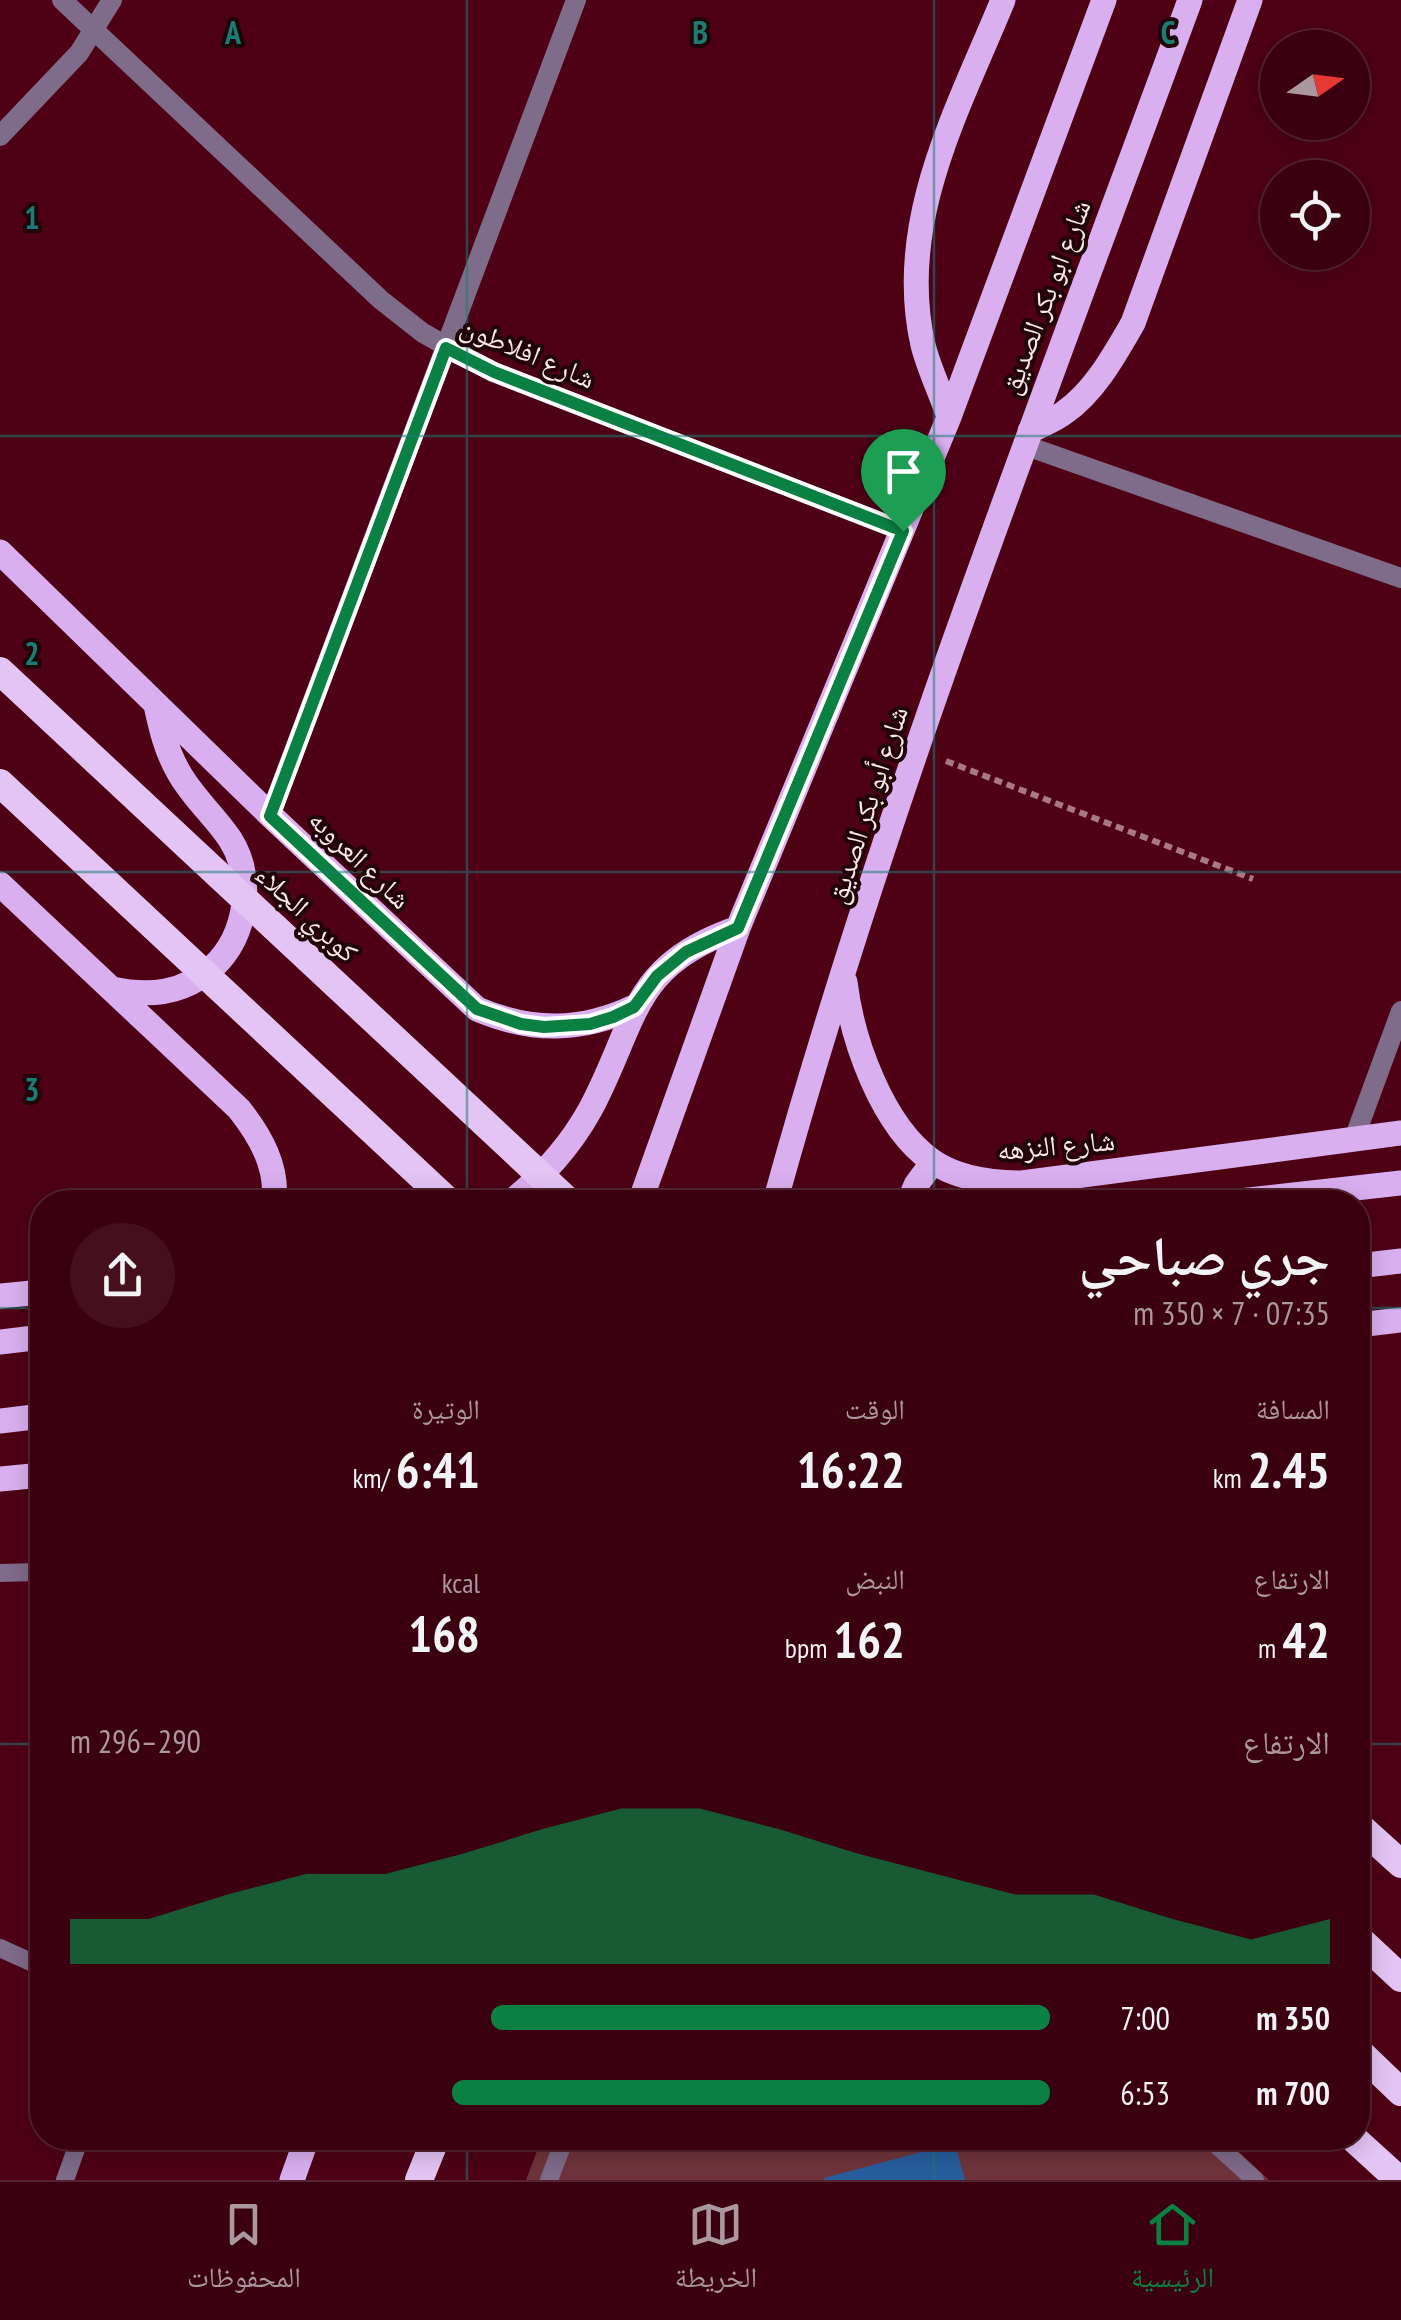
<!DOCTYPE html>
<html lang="ar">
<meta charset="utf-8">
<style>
:root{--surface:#3a0010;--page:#450f1e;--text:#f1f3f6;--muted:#ab979f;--line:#542230;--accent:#0b8043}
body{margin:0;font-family:"PT Sans Narrow","Noto Naskh Arabic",sans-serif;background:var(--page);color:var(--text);direction:rtl;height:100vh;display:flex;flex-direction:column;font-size:38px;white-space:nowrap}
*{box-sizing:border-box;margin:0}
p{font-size:32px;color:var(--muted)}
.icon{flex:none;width:55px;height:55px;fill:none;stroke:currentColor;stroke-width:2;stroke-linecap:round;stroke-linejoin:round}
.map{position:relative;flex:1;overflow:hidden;direction:ltr}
.sheet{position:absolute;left:30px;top:1190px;width:1340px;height:960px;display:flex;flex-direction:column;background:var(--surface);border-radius:40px;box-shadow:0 5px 25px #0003,0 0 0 2px var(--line);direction:rtl}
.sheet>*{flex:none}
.needle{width:65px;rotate:76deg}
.controls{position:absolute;left:1260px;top:30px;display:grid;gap:20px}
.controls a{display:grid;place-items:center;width:110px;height:110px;border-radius:50%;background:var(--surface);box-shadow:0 5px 25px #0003,0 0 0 2px var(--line);font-size:50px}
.pin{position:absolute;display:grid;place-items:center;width:85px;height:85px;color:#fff;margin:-102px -42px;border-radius:50% 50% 50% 0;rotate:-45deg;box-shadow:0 0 10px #0007}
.pin .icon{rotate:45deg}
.round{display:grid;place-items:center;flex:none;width:105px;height:105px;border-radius:52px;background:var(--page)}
.summary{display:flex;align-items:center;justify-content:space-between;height:170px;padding:0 40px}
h1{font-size:55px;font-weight:600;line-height:75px}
.stats{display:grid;grid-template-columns:repeat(3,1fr);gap:15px;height:170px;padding:10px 40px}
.stats div{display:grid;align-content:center}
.stats b{font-size:50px;font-weight:600}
.stats small{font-size:28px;font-weight:400}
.stats p{font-size:28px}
.chart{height:280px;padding:20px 40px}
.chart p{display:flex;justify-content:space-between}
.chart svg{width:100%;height:180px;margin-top:10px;fill:var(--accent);opacity:.7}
ul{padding:0 40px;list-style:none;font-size:32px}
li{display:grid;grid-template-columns:160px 120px 1fr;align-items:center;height:75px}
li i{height:25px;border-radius:12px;background:var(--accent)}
.menu{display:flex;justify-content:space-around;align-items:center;height:140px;border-top:2px solid var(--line);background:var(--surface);font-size:28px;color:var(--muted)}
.menu a{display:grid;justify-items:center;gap:5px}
.menu .on{color:var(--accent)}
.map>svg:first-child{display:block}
</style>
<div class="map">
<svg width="1401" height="2180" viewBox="0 0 1401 2180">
<rect width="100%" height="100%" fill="#4e0015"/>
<path fill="#6f343b" d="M542,2138h682l45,42h-743z"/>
<path fill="#275e9e" d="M955,2143l10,37h-141v-2z"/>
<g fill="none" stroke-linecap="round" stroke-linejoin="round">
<path stroke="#a87883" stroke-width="6" stroke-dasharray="8 5" stroke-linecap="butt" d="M946,761l307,118"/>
<path stroke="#7f6b8a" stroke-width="18" d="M0,1573l38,-1 4,7
M0,1948l42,19
M1209,2138l46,42
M65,2180l15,-42
M549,2180l16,-42"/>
<path stroke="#7f6b8a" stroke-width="20" d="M62,0l319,300 42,33 70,39 410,159
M0,136l79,-83 33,-53
M1024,445l377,133
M270,815l306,-815
M1354,1139l47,-128"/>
<path stroke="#daaff0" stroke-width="25" d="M949,417c-8,-24 -20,-48 -26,-72 -28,-123 35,-235 80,-345
M1030,431c11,-6 25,-11 35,-19 30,-21 50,-58 68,-89l117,-323
M0,552l270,263 207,194c54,23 104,23 157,-2
M0,884l239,225c22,28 39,58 35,93
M845,982c7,58 37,144 87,179 26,18 59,22 90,22l379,-50
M112,989c37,8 72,5 101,-22 34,-32 42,-89 17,-128 -16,-24 -38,-42 -52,-68 -12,-21 -17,-43 -22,-66
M511,1202c32,-26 59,-56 79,-92 47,-87 39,-145 148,-182
M640,1202l98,-274 211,-511 155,-417
M775,1202c113,-409 269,-804 415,-1202
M909,1202l7,-17 17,-23
M1231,1202l170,-19
M1358,1266l43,-5
M0,1296l42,-4
M1358,1325l43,-5
M0,1342l42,-5
M0,1421l42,-5
M0,1479l42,-4
M292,2180l15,-42"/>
<path stroke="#e4c4f4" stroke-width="28" d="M1358,1825l43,39
M1358,1938l43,40
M1358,2051l43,41
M1353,2138l46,42
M419,2180l17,-42"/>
<path stroke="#e4c4f4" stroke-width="28" d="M0,671l569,531
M0,783l449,419"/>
</g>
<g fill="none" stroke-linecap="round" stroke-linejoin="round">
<g stroke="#fff" stroke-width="20">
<path id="route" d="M446,348l48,24 409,159 -165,397 -52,24 -29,24 -23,31 -21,10 -23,7 -46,3 -23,-3 -44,-15 -207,-193z"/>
</g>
<use href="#route" stroke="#0b8043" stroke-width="12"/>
</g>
<path fill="none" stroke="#1b7c74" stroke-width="2.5" stroke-opacity="0.55" d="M467,0v1202M934,0v1202M0,436h1401M0,872h1401M0,1308h42M1358,1308h43M0,1744h42M1358,1744h43M467,2138v42M934,2138v42"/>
<g text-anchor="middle" stroke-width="8" stroke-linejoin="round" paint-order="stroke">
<g font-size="28" fill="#fce8e9" stroke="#210408">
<text transform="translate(1045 297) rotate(-69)" y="10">شارع ابو بكر الصديق</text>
<text transform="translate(528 352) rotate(23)" y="10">شارع افلاطون</text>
<text transform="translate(867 805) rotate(-72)" y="10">شارع أبو بكر الصديق</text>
<text transform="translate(360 859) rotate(44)" y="10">شارع العروبه</text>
<text transform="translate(307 913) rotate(43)" y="10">كوبري الجلاء</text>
<text transform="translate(1056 1145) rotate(-5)" y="10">شارع النزهه</text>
</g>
</g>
<g font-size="32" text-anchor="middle" font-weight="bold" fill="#1b7c74" stroke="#210408" stroke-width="8" stroke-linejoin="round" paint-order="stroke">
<text x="233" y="44">A</text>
<text x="700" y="44">B</text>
<text x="1168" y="44">C</text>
<text x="32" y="229">1</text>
<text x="32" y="665">2</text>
<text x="32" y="1101">3</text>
</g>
</svg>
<div class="controls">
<a><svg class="needle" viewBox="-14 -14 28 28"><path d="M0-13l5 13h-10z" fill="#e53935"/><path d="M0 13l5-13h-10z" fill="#ab979f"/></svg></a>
<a><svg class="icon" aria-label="locate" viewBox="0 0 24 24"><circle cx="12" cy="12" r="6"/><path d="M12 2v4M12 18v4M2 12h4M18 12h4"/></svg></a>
</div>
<div class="pin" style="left:903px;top:531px;background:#1e9e55"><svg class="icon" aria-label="arrive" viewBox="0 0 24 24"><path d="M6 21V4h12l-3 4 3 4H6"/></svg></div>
<section class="sheet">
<div class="summary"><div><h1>جري صباحي</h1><p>07:35 · 7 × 350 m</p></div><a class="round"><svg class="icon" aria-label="share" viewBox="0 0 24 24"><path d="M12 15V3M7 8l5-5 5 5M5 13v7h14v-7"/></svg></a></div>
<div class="stats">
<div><p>المسافة</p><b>2.45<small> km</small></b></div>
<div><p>الوقت</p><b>16:22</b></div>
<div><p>الوتيرة</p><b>6:41<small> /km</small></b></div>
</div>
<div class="stats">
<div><p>الارتفاع</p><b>42<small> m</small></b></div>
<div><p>النبض</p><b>162<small> bpm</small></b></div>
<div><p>kcal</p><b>168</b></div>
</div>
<div class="chart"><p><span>الارتفاع</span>290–296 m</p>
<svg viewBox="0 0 160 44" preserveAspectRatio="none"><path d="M0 44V33L10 33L20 27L30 22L40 22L50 17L60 11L70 6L80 6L90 11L100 17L110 22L120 27L130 27L140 33L150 38L160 33V44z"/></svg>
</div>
<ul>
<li><b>350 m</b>7:00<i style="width:57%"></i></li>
<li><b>700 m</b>6:53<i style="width:61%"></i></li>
</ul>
</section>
</div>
<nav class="menu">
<a class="on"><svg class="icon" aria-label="home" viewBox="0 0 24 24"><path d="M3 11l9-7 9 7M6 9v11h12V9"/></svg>الرئيسية</a>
<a><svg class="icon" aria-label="map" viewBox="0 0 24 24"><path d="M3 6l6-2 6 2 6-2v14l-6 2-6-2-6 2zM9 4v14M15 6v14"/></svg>الخريطة</a>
<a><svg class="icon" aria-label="saved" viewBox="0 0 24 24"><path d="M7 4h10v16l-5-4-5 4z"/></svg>المحفوظات</a>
</nav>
